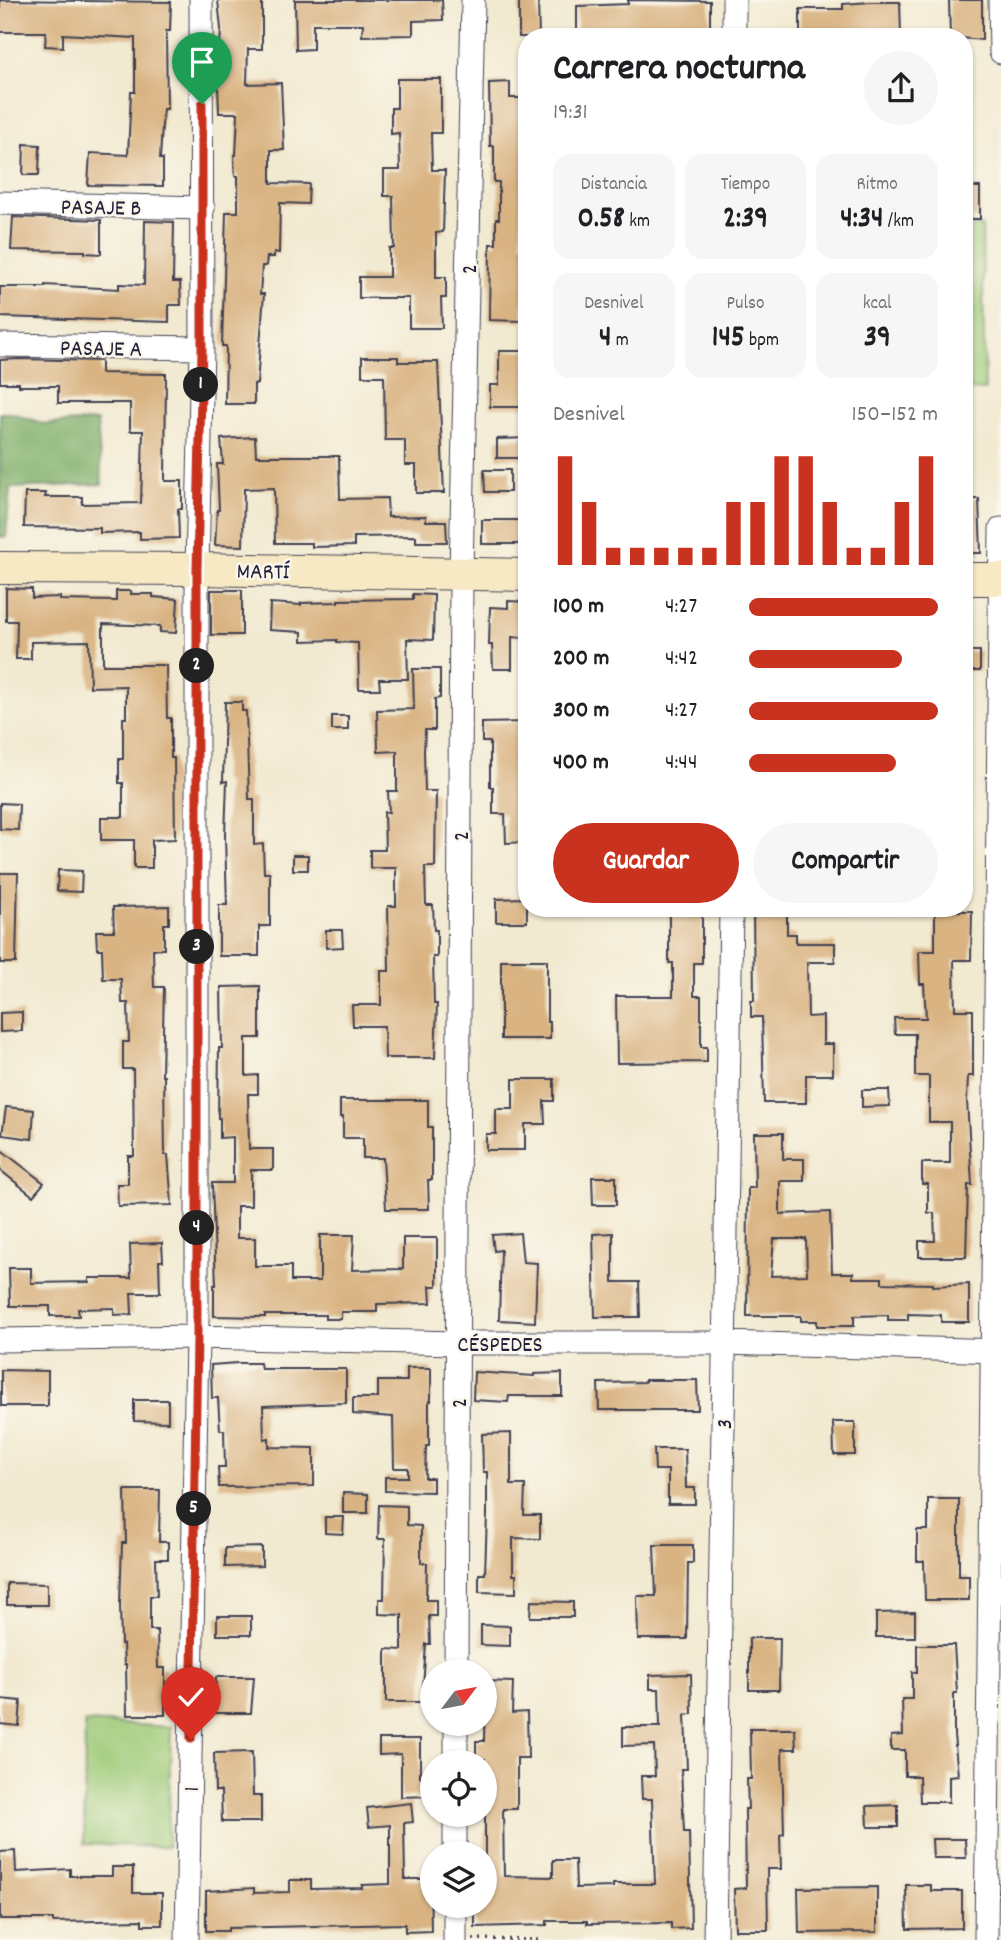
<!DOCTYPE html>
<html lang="es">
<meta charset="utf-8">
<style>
:root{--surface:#fff;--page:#f6f6f6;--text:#202124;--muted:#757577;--accent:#c8321e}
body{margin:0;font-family:Dekko,sans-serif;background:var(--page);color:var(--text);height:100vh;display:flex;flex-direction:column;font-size:26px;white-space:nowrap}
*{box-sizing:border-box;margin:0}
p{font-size:23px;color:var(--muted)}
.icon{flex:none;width:38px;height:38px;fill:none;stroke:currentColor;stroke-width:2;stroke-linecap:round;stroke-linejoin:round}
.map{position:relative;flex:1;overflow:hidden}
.drawer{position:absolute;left:518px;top:28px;width:455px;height:889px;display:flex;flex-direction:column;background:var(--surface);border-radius:28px;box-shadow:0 2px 5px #0004}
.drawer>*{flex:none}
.needle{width:46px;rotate:58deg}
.tools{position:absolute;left:420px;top:1659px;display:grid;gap:14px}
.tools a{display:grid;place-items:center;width:77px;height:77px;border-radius:50%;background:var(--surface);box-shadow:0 2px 5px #0004;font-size:35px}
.pin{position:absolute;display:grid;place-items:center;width:60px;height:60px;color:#fff;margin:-72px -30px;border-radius:50% 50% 50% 0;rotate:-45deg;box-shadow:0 0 7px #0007}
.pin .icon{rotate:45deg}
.km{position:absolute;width:35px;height:35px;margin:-18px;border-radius:50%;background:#222;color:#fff;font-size:19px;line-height:35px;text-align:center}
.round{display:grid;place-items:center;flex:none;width:74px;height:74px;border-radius:37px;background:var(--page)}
.summary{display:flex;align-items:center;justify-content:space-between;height:119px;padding:0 35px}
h1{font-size:38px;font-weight:700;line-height:52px}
.stats{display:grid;grid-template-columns:repeat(3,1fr);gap:10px;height:119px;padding:7px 35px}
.stats div{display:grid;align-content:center;border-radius:18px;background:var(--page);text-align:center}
.stats b{font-size:30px;font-weight:700}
.stats small{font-size:19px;font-weight:400}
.stats p{font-size:19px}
.chart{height:196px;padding:14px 35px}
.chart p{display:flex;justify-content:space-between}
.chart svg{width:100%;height:126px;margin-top:7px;stroke:var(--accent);stroke-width:6}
.primary-button{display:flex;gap:14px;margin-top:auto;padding:14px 35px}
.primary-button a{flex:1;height:80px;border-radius:42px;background:var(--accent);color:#fff;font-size:28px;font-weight:700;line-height:80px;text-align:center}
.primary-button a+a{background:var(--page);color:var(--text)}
ul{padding:0 35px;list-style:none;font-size:23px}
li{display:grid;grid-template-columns:112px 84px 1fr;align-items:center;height:52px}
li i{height:18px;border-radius:9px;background:var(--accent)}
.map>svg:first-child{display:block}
</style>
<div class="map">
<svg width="1001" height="1940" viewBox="0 0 1001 1940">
<rect width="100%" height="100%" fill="#fbf7ec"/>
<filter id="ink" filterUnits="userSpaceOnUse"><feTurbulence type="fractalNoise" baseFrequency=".0143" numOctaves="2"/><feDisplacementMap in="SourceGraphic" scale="14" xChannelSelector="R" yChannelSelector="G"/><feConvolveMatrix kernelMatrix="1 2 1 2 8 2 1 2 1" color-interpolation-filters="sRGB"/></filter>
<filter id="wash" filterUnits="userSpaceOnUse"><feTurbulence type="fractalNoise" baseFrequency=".00686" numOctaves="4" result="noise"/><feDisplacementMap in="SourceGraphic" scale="28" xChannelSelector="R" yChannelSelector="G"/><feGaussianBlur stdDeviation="1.57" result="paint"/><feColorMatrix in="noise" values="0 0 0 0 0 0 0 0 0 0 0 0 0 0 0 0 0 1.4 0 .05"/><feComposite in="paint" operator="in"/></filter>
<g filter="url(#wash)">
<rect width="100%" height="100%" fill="#f1e9d0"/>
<path fill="#9dca77" stroke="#607659" stroke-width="2" d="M964,226h18l3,164 -21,-1z
M85,1722l86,5 -3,120 -84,-3z"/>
<path fill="#7eae68" stroke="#506852" stroke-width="2" d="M0,413h12l32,11 53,-3 5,63 -92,4 -4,49h-6z"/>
<g id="blocks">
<path fill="#d9b382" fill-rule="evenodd" d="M0,0l171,2 -1,29h-4l1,78h-4l-3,50h3v27l-75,-1 2,-32 38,2 3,-63h4v-54l-72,-4v13l-18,-1 1,-14h-46z
M218,0h44v49h-14l-1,35 34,-1 3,67h-13v33l38,1 -1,20 -28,-1 -1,50 -5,-1v5h-7l-1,9h-4l-2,28h4l-7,90h-3v20h-29l1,-58h-4l4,-134h12v-36h-3l-1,-21h2l2,-42h-19l-1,-29 3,-55z
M295,0h147l1,20 -30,1v14l-51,1 1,-12h-50v25l-17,1z
M519,0h19l1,37h-20z
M628,0l82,1v36h-133v-31l51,-2z
M949,0h33v40l-32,-3z
M871,2h29l1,34 -101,1v-28h43v-5z
M397,79h44v54h-10l1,37h13l-2,62 -7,1v44h10v21h-5l1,30h-33v-30h-50v-21h30v-29h5l-1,-52h-9v-26h16l-1,-37 -8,1v-26h6z
M510,82v16h17v111h-6v34h6v53h-4l-1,25 -33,-1 1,-76h6v-25h3v-37h-5v-36h-4l-1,-63z
M24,144l16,1 -1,30h-16z
M964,187h16v32h-16z
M13,217l88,3v34l-16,-1v-2l-74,-1z
M145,221l29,1 -1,60h7l1,23h-12v17l-169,-5v-30h45v-2l74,4v-5l25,1z
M499,351h28v56h-37v-22h9z
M362,357h36v5h40l6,131h-28v-28h-11v-25h-20l-1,-64h-22z
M19,359l82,2v12l65,1 -1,107h17v28h-4l1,29 -39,1v-7l-40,1v-5l-76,-1 1,-34h21l-1,4h37v7l59,-1 2,-72h-13v-28h-72v-17h-39v-3h-19v-23z
M255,437l1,19h83l1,43 47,-1 1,19 38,-1v5h20l1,21h-31v-6l-62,1v9l-42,1v-4h-37l-1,-55 -30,1 -1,57 -28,-1 2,-35h2l-2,-46h6l-2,-25z
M527,438v20h-30v-19z
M484,470h26v22h-25z
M964,499h15l2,54h-17z
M482,520h41l1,24h-42z
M6,588l26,1v9l28,-1v3l56,1v-10h15v3h22v3l25,2 -2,34 -16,-1v-6l-57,-2v41h63l1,53h4v40h3l1,81 -23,1v28h-18v-28h-33v-23h22v-34h-4v-24h4v-41h3v-32l-36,1 -1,-46 -58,1v17h-15l1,-38h-11z
M211,590h31v45h-31z
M413,594l21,1 -1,45 -26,-1 1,40h-29l1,10h-21l-1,-46 -21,-1v-2l-35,1v-9l-33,-2 1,-27 31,2v-2l37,-1v-2l75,-1z
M508,601l19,1v36l-15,-1v32h-19l-1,-24h-3l1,-38 18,1z
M964,651h16v20h-16z
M413,669h27v29l-5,1v31h-10l-1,21 1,40h11l-1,76h-10l1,38h7l1,25h3v27h-4l1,47h3l-2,54h-50l-1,-32h-31l-1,-21h29v-34h8l-1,-65h8v-38h-26v-18h15l-1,-38h5l-1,-21h9v-40l-19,1 -1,-42 37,-1z
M225,702h17v9h4l3,88h5v46l9,-1 1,29h6v53h-11v30h-40v-51h8l-2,-69 2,-55 -4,1z
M332,716h16v14h-16z
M527,722v120l-21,1 -1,-29h-12v-27h-3v-45h-8v-19z
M0,803l19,1 -1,26 -18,-1z
M293,855h15v15h-15z
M58,870l24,1 -1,21 -24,-1z
M0,873h18l-2,90h-16z
M527,898v24h-31v-23z
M169,906v18h-5v25h-11l1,38h10l-2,89h2l1,79h3l4,50 -54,1 -1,-22h11v-28h6l-1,-87h-10v-27h6l-1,-39h-6l-1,-24h-18l-1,-30h-5l-1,-18h18l-1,-24z
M753,908h34v26h9v9h39v19h-28l1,55 15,-1v28h10v31h-27v28h-42l-2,-86h-11v-16h3z
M935,911h37l-1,49h-17l1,50h18v66h-5l-1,24 5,85h-4l-2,72h-47v-16h16l-1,-28h-6v-29h-6v-21h28v-41h-21v-46h-14v-42h-20l-1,-16h32l-2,-34h-4l-1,-33h16z
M669,912h33v51h-8v33h7v51h6v15l-90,1 -1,-67h57v-33h-4z
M326,930h16l1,17 -17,1z
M501,960h46v62h3v17h-49z
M260,986v52h-14v38l12,-1v19h-10l1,55h24v21h-22v36h-14v32h18v28h36v15h29v-46h34l-2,35 51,-1v-31h34v48h-7l1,17 -54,1v8h-36v7h-16v-4h-60v2l-51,-1v-31h2l-4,-102h21v-46l-13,1v-20h-2l1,-70h3l-1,-61z
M22,1012v19l-22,1v-19z
M513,1079h41v22h-10l1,23h-20v26h-39v-16h10v-25h17z
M862,1090h27l1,16 -28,1z
M340,1100h88v27h4v53h-4l1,29h-43l-3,-51h-20v-20h-20v-21h-3z
M6,1107l28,3 -2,29 -30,-4z
M754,1133h29v26h21v22h-24v33l50,-2 2,61h21v5h29v5l51,1v2l36,-2v38h-28v-7l-33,-1v6h-20v-5l-34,1v10h-37v-5h-16v-5h-54l1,-128h7zM774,1239h32l1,36 -36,1z
M0,1149l44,34 -11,13 -33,-26z
M592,1177h24v28h-23z
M520,1233l3,29 14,1 -2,59 -36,-2 2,-70 -7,1 -2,-16z
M613,1233v49h26l1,35h-45l-2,-83z
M162,1243l1,18h-4l1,32h-29l1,21 -18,1v-7l-36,1 1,7h-29v-10h-40l-1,-38h22v15l58,-1v-4h42l-1,-34z
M238,1363h22l1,6h85v34l-83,3 1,33 5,-1v9l45,1v38l-95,1 -1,-20h7l-1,-37h-4l-2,-32h-6l-1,-33z
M407,1368h24v33h-2v45h-3l-1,32h8v14l-48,-1v-14h23v-9h-14l-1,-51 -40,-3v-16h25v-17h29z
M1,1370l47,1v35h-47z
M474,1372l60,4v-2l28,-1v23h-53l-1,6 -35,-2z
M645,1380h52l1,30h-99l-1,-27 47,-1z
M134,1400h34v22l-34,-1z
M833,1422h22v33h-21z
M511,1433v52h14l-1,30h16v24l-27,-1v37h3v18l-37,-1v-18h6l2,-60v-42h-4l-1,-38z
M654,1449h31l1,39h9v16h-27v-34h-13z
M125,1490h35l-1,52h9v17h-12l1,37h-7v34h7l1,38h7v47h-38l-1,-50h-2l-1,-21h-2l-1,-40 2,-61h4z
M343,1493l25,1v19h-25z
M928,1499h31v77h10v24h-44l-1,-39h-7v-31h11z
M379,1505l28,1v19l14,1v37h6l-1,37h10v16h-7l1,28h-4l-4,58h-36v-53l16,1v-35l-23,-1v-15h5l1,-60h-7z
M325,1517h19l-1,17 -18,-1z
M654,1545h39v18h-5l-1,76h-49l-1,-43h19z
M262,1547v19l-37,1v-19z
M7,1583l40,1v21h-40z
M531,1601l42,1v15h-43z
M915,1612v25h-39v-24z
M217,1616h34v19h-34z
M481,1625l29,1v20l-29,-1z
M749,1638h31l-1,52h-30z
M917,1645h37l3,48h-3v42l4,40 -9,1v26h-29l-1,-26h-14v-26h-14v-14l12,-1 -1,-36h10v-27h5z
M691,1674l1,40 -7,1 2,54h-6l3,63h5l2,96 -20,1v-6l-84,1v-3h-40v4l-72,2v-21h10v-147h-9v-18h8l1,-60 28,1 -1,31 15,-1 1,46h-11v51h-14l1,67 49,1v-17h22l1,28 37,-1v-3h42l-3,-85h-10l-1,-23h14l-1,-31 -31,1v-19h37l-1,-38h-9v-14z
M216,1677h38l-3,36h-36z
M0,1699l21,2 -2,25 -19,-2z
M750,1729h45l1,20h-14l2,85 -4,1 1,34h-14l1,61h-33l-1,-41 12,-1 -1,-79h3l-1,-30h4z
M379,1739h41v38h9v19l-28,1v-43l-22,1z
M252,1752l1,44h8v26h-39l-1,-31h-6l-1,-38z
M411,1803l2,19 -9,1 1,56h25l1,52 -26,1v-8l-177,4v3h-22v-40l48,-3v5l36,-1v-12h21v9l51,-1v-3l28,-1v-59l-21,2 -2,-19z
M898,1805v22h-30l-1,-21z
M932,1839h33l1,19h-33z
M15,1851l1,21 54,-3v7h42v-9h21v26h29v32h-20v-5l-89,2v-3h-53v-67z
M906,1885h25v6h31v37l-55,1z
M877,1887v45l-78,1 -1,-45z"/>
</g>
</g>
<g filter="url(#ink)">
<use href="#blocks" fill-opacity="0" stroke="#414051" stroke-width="2"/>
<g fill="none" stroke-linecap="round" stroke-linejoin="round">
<g stroke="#414051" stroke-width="25">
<path id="street" d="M734,0v37
M1000,0l1,52
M0,203l203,5
M0,345l202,3
M0,1340l197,-3 261,6h266l277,8
M456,1671l5,-1097 12,-574
M456,1762v-38
M455,1853v-38
M187,1940l10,-603v-768l5,-221 -1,-348
M455,1940v-34
M715,1940l16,-1032
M986,1940l15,-1411"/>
</g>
<g stroke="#414051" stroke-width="34">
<path id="secondary" d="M0,568l197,1 330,6
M964,579h37"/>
</g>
<path stroke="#414051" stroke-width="3.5" stroke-dasharray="2 5" stroke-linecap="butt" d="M473,1939l65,1"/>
<use href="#street" stroke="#fff" stroke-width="23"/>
<use href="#secondary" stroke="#f6e9c3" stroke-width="32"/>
</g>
</g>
<g fill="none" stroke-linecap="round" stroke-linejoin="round" filter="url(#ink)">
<g stroke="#fff" stroke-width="14">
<path id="route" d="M191,1739l6,-403v-767l5,-221v-244"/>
</g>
<use href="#route" stroke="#c8321e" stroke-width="9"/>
</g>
<g text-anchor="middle" stroke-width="5" stroke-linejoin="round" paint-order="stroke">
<g font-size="23" fill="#22223b" stroke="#fbf7ec">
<text transform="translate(101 206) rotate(1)" y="8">PASAJE B</text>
<text transform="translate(468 269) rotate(-89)" y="8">2</text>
<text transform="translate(101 347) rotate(1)" y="8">PASAJE A</text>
<text transform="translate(263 570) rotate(1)" y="8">MARTÍ</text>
<text transform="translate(460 836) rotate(-90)" y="8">2</text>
<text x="500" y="1351">CÉSPEDES</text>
<text transform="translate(458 1403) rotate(-90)" y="8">2</text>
<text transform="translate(723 1424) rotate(-89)" y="8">3</text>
<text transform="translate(190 1789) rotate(-89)" y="8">1</text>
</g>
</g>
</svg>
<div class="tools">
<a><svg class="needle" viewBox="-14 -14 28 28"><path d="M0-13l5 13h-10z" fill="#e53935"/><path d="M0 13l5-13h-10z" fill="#757577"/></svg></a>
<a><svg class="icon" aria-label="locate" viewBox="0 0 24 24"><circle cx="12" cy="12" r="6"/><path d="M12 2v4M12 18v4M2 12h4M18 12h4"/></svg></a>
<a><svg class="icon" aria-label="layers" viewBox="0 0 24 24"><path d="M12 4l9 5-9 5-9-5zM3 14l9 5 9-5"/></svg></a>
</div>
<div class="pin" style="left:202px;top:104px;background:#1e9e55"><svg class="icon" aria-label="arrive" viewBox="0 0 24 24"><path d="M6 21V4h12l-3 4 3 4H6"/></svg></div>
<div class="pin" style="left:191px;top:1739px;background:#d93025"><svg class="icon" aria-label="check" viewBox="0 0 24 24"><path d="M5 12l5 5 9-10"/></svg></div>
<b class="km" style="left:201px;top:385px">1</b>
<b class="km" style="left:197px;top:666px">2</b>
<b class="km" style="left:197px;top:947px">3</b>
<b class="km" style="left:197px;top:1228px">4</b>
<b class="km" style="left:194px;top:1509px">5</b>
<section class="drawer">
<div class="summary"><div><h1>Carrera nocturna</h1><p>19:31</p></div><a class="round"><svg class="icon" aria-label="share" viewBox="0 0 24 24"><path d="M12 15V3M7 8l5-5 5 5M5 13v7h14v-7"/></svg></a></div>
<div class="stats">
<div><p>Distancia</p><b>0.58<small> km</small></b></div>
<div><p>Tiempo</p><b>2:39</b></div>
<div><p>Ritmo</p><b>4:34<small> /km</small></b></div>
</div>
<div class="stats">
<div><p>Desnivel</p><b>4<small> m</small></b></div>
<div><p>Pulso</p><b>145<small> bpm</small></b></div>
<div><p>kcal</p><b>39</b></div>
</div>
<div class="chart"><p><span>Desnivel</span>150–152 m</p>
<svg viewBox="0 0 160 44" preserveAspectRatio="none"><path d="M5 44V6M15 44V22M25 44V38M35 44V38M45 44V38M55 44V38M65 44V38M75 44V22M85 44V22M95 44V6M105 44V6M115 44V22M125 44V38M135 44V38M145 44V22M155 44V6"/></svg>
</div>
<ul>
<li><b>100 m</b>4:27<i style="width:100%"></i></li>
<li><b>200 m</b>4:42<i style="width:81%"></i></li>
<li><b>300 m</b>4:27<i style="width:100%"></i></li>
<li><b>400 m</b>4:44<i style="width:78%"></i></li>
</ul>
<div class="primary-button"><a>Guardar</a><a>Compartir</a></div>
</section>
</div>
